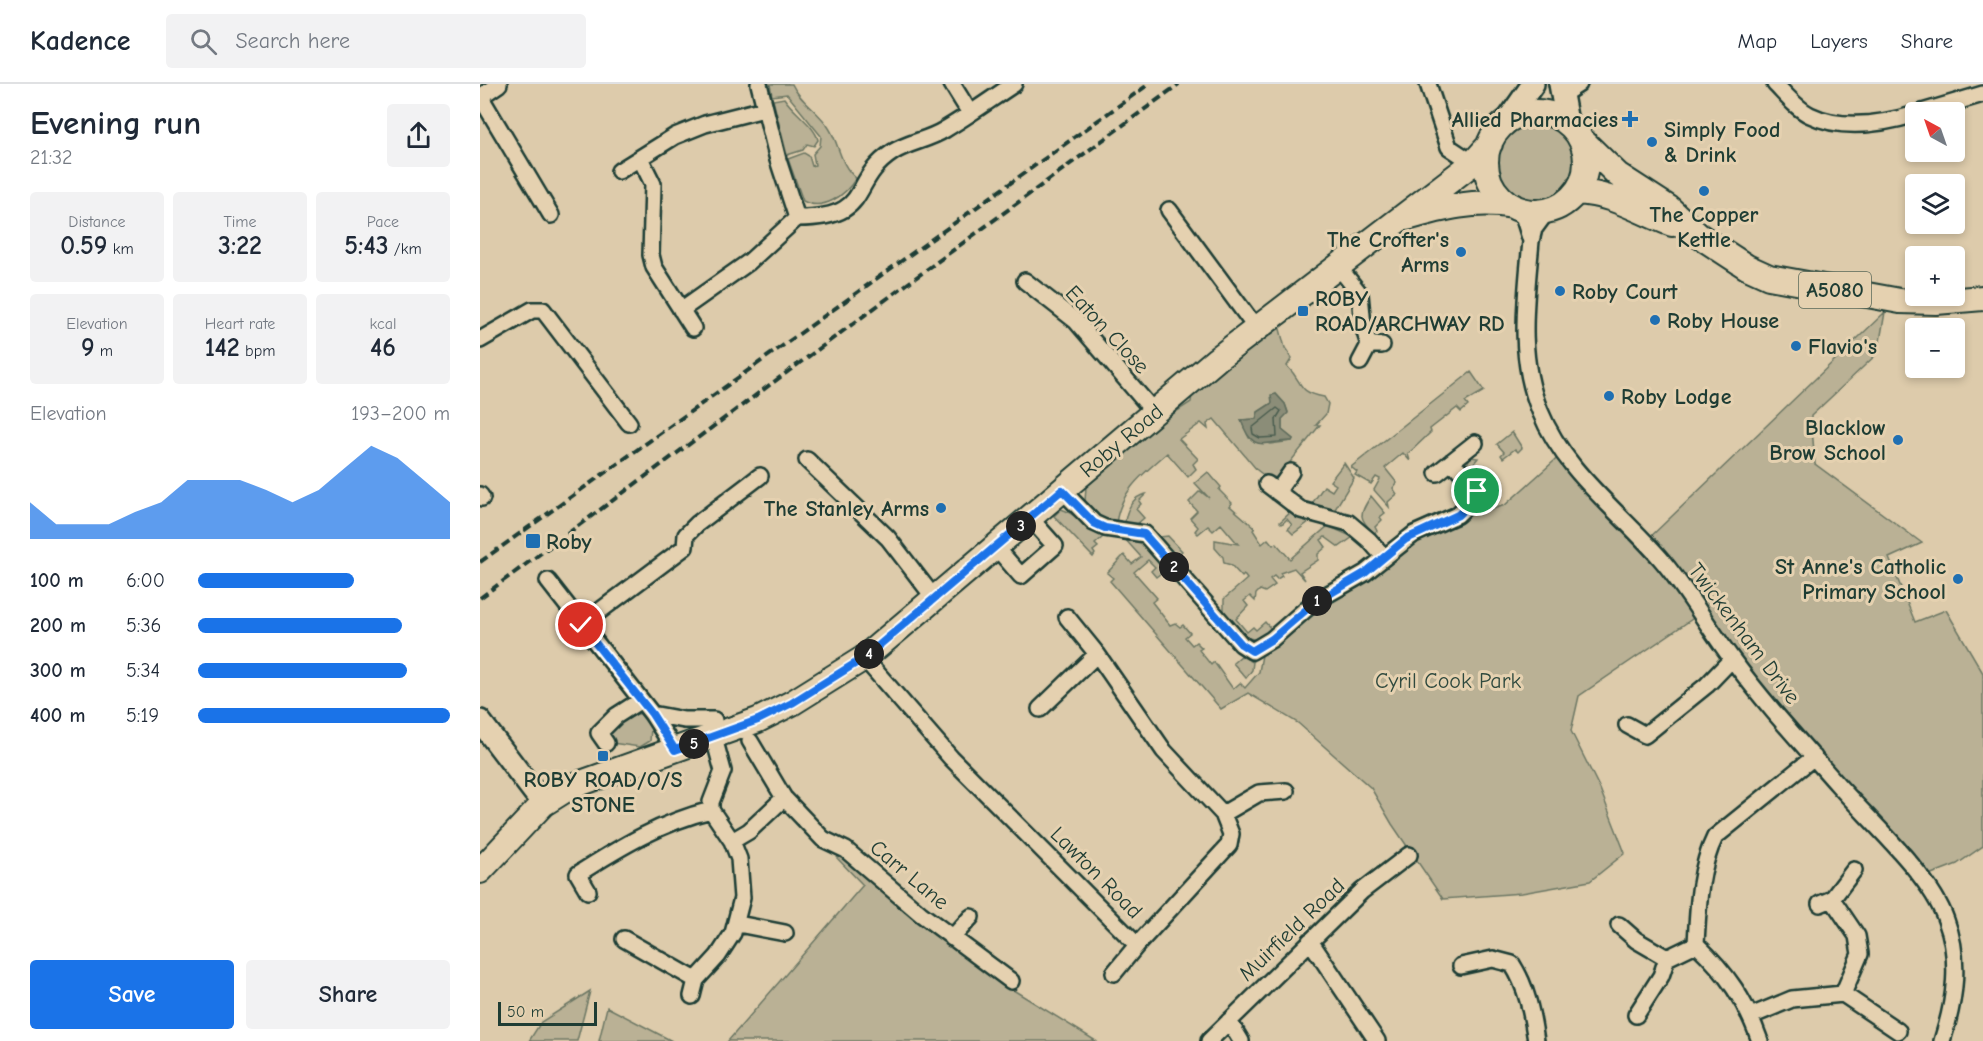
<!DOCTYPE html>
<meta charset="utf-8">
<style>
:root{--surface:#fff;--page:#f2f2f3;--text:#1f2937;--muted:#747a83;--line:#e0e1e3;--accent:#1a73e8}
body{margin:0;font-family:"Comic Neue",sans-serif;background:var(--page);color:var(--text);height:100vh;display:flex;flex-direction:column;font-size:22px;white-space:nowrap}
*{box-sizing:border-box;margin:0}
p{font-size:20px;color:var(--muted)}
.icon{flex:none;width:33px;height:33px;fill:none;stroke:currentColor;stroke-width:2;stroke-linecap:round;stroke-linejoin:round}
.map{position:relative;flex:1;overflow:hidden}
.panel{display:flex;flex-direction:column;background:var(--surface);width:480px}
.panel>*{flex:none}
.needle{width:39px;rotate:320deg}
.controls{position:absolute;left:1425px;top:18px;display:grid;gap:12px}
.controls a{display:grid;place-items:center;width:60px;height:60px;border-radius:6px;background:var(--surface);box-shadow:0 3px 9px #0003;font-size:30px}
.scale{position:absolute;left:18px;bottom:15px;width:99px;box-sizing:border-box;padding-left:6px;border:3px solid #1f3d34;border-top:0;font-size:16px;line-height:21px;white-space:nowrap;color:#1f3d34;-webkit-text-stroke:4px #e5d1b0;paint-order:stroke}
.pin{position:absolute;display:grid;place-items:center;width:51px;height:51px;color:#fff;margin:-26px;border:3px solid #fff;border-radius:50%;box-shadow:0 2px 6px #0007}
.km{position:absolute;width:30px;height:30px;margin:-15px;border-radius:50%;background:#222;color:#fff;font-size:16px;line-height:30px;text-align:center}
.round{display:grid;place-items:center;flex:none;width:63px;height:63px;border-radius:6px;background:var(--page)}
.head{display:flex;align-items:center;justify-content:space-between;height:102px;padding:0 30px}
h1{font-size:33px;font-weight:700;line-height:45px}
.stats{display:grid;grid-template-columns:repeat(3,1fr);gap:9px;height:102px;padding:6px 30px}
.stats div{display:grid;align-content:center;border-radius:6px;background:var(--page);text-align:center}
.stats b{font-size:26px;font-weight:700}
.stats small{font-size:16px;font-weight:400}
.stats p{font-size:16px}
.chart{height:168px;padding:12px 30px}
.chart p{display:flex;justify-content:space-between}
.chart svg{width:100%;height:108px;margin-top:6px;fill:var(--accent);opacity:.7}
.primary-button{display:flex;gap:12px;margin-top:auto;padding:12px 30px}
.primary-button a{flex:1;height:69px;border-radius:6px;background:var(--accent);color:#fff;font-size:24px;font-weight:700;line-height:69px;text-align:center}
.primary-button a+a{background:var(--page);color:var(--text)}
ul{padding:0 30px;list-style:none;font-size:20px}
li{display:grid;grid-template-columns:96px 72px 1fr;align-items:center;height:45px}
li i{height:15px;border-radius:8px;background:var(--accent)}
header{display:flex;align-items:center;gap:36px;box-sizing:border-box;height:84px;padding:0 30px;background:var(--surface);border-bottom:2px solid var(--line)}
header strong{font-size:28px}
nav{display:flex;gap:33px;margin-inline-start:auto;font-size:21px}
.search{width:420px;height:54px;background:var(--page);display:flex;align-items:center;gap:15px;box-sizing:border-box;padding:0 21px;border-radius:6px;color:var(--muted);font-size:22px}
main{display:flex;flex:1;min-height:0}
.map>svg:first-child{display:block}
</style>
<header>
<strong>Kadence</strong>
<div class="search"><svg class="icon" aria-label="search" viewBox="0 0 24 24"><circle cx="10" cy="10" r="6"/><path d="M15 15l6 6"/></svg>Search here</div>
<nav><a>Map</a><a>Layers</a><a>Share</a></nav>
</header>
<main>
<section class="panel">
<div class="head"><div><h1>Evening run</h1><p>21:32</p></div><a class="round"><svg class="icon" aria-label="share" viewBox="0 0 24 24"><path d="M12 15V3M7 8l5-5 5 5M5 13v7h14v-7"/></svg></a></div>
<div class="stats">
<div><p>Distance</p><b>0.59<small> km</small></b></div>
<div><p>Time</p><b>3:22</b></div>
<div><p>Pace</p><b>5:43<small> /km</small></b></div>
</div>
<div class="stats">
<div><p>Elevation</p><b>9<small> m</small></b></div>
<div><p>Heart rate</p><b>142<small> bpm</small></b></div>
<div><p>kcal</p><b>46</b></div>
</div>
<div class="chart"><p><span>Elevation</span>193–200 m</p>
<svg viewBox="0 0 160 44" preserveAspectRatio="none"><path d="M0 44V29L10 38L20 38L30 38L40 33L50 29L60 20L70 20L80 20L90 24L100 29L110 24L120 15L130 6L140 11L150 20L160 29V44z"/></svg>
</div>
<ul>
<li><b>100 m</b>6:00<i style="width:62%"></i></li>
<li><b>200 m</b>5:36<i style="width:81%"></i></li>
<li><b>300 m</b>5:34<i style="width:83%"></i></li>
<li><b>400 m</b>5:19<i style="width:100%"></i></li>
</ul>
<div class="primary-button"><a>Save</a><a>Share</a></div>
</section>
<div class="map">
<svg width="1503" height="957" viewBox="0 0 1503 957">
<rect width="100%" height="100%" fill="#ddcbab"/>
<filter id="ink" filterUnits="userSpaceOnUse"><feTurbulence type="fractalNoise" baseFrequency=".0167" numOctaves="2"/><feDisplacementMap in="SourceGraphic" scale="12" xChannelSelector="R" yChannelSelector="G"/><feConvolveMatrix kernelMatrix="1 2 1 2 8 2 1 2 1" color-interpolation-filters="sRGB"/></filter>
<g filter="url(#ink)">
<path fill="#bab195" stroke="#6c7764" stroke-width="1.5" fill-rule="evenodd" d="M290,0h22c8,18 27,27 37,44 11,17 10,36 27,50 -10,17 -33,34 -53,23l-15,-42 16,-6 5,3 3,10 3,-1 -2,-11 7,-8 1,-10 -34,-42 -15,2z
M304,14c9,14 31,28 34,42l-4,6 -7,-2 -4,6 -16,5 -14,-55z
M1017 78a40 40 0 1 1 80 0a40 40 0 1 1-80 0Z
M1405,228l-7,41 -67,63 4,48 107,79 -33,15 26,64 31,-12 37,63v173l-26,18 -36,14 -220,-265 -122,83 -8,35 29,58 25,64 -35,28 -68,12 -79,6 -51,-75 -21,-36 -73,-65 -50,-30 -27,16 -111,-128 3,-3 -6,-5 15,-16 2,-2 8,9 9,-7 -18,-20 16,3 26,30 -9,7 -5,-6 4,-4 -7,-7 -14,12 23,26 -5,4 18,23 5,-2 5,4 3,-2 7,8 -5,4 7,8 4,-3 6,6 -3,2 12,15 3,-3 19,27 7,-6 5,5 14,-16 3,-17 51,-42 109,-77 29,-10 24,-17h18l12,-4 58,-52 82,89z
M796,244l4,1 5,19 7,10 -5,8c18,18 8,25 37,31l4,7 -2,10 -10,11h4l-41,51c-8,5 -16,-1 -22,-6l-43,-51 -7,5 1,5 -7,-6 -22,16 19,20 -5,5 3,5 -8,8 -21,-24c-24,21 -46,37 -51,70l-20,-7 -11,-15 1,-14 82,-70 23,-15 1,-8zM796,310l9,10 3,8 -6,7v11l11,9 -1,2 -22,3 -21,-6 -8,-18 15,-1 2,-7 14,-9z
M991,288l13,19 -19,11 3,4 -7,6 -4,-4 -27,21 1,3 -23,22 2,7 -7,-8 -18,15 12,15 -4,5 4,6 -9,8 1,5 -15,-17 6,-11 -4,-2 -5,7 -16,-9 2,-3 -6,-5z
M1032,348l10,16 -4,4 -3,-3 -12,9 -2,-3 3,-3 -7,-8z
M990,373l8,1 -5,6 8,10 4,-3 10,15 3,-2 3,3 -10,9 -24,-31z
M864,379l10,15 -20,33 -23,-6 13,-19 8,5 4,-6 -6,-4z
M728,388l13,15 -2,3 13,13 -2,3 25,22 -2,2 9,14 6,-5 5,6 3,-2 14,16 38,-33 25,11 -14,10 -14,-10 -4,3 5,7 -8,7v6l-18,12 5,8 -11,-12 -14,5 2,3 -5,3 -3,-3 -4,3 5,6 -10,7 -5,-2 -4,4 -1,7 -5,-5 -6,5 4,5 -12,13 11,13 6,-5 3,3 9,-8 7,8 -14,10 -14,-3 -20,-26v-12l23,-20 -3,-4 -2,2 -11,-12 -7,-2 -1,-6 -8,-9v-8l23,4 -17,-20 -8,7 -5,-5 -10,8 -3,-3 3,-4 -8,-9 7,-7 -8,-9 11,-11 9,7 -14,-15z
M666,410l-7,7 2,3 -5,5 8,9 -7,6 -12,-1c1,-13 8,-27 21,-29z
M891,412l14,17 -5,4 2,3 -7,7 2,4 -3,2c-16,-15 -15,-18 -3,-37z
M581,425c18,5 25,22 43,27l-9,8 3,3 -5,4 2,3 -2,3 -39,-41z
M812,427l18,10 -17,13 -5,-5 4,-4 -5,-6 -5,5 -2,-2z
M672,445l8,8 8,-1 14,15 -8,7 -24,-28z
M761,572l12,6 -1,8 -6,8 -13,-15z
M157,630h3l11,14 -1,13 -10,6 -28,-4 -2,-8 4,-9z
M362,769l110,94 58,41 86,53h-368l135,-156 -26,-27z
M110,907l-13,50h-48l12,-19z
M127,923l65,34h-73z"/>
<path fill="#8b8d78" stroke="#606d5d" stroke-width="1.5" d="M796,310l9,10 3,9 -6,6v11l11,9 -1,2c-27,-1 -39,15 -51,-21l15,-1 2,-7 14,-9 -1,-8z"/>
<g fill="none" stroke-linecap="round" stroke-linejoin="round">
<path stroke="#4a5d4f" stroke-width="1.5" d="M797,324l4,3 -5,8 1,18 -17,1 -7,-4 -1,-6z"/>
<g stroke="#1f3d34" stroke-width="20">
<path id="street" d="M279,0l19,76 19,58
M472,0l18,29
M948,0l21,63 24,16
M1295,0c10,10 22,25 35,31 33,16 73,9 106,-1
M1082,11l17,-11
M0,12l71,119
M0,13l19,-13
M1442,28l61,-18
M160,74l13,26 -2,71 3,12 39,61
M139,87l56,-35 30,-12 59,-15
M1041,125l10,32
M689,126l87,118
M1068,126l-14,19 -3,12c-5,58 -14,115 9,170 24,60 78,99 120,147 27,31 47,68 72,101 32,44 71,86 107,127 32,36 92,90 107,134 15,40 9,81 -4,121
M857,181l23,29 3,32 6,19
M545,197l51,40 78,91
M201,226l68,-48 48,-44c78,0 50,-36 96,-66 16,-10 35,-12 51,-22 24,-14 47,-31 70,-46
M0,256l52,-30h11l86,113
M880,278l9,-17h13
M327,376l81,78 47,61
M957,389l38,-30
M787,400l34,26 48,13 20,17 15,17
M582,406l32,33 11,5 40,6 96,110 11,7 20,-12 42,-37 51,-29 49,-39 43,-19 19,-18 1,-6 -25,-30
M797,408l14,-20
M0,411l2,3
M516,463l25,29 34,-30 -25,-28
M68,497l104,133 23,36
M587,533l30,37 67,97 59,63
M101,541l104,-78 1,-12 11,-11 63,-48
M384,574l87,100 186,187 92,-100 2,-11 -8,-20 36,-21 27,-2
M560,625l57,-55
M172,630l32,6h30
M1147,641l18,10 62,-50 25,-26
M270,657l34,57 39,41 23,11 75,64 90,67
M126,659l-7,-10 17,-17 25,-16
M252,757l17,-10 35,-33
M108,807l-10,-17c42,-27 84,-52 133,-64
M1352,815l25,37 3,18 -17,40
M1340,820l12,-5 22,-29
M258,840l47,9
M1139,841l17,15 31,18 -6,18 -25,39
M472,854l19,-21
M144,855l72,41
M830,857l67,100
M1187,874l29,-14
M981,882l32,-7 19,5c15,23 20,50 24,77
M634,889l23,-28
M212,912l4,-16 22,-24 15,-23 9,-35 -3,-39 -7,-18 -21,-31v-8l12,-31 -9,-33
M1271,932l41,-17 51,-5 55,37
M749,937l12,20
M729,957l153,-150 47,-36
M1280,957c-14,-40 -33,-68 -64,-97 2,-36 3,-75 19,-107l99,-80"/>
</g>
<g stroke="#1f3d34" stroke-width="26">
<path id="secondary" d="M1080,0l7,38
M1027,37l26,-37
M0,637l63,83"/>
</g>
<g stroke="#1f3d34" stroke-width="28">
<path id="primary" d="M1006 78a50 50 0 1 1 100 0a50 50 0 1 1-100 0Z
M1101,55l37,36 51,33 29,27 49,32 22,10 131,24 36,1 47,-4
M1096,108c39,2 61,19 96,32
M927,134c35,-10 69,-19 106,-12
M0,787l63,-67 27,-17 188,-67 34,-17 72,-45 353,-299 256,-196 17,-19"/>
</g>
<use href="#street" stroke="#e5d1b0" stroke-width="15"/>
<use href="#secondary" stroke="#e5d1b0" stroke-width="21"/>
<use href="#primary" stroke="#e5d1b0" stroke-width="24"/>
<path stroke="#1f3d34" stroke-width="4" stroke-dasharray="9 4.5" stroke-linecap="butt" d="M0,478l669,-478
M0,514l699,-514"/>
</g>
</g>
<g fill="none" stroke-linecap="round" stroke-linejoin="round" filter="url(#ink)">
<g stroke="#fff" stroke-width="12">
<path id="route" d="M101,541l71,89 23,36 83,-30 34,-17 72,-45 198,-168 32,33 11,5 39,6 97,110 11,7 20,-12 42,-36 51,-30 41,-34 52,-24 18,-18 1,-6"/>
</g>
<use href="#route" stroke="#1a73e8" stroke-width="8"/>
</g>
<g fill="#1f6fb2" stroke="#e5d1b0" stroke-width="2">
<path d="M1147 26h6v6h6v6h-6v6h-6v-6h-6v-6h6z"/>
<circle cx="1172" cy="58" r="6"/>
<circle cx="1224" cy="107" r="6"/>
<circle cx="981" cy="168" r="6"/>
<circle cx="1080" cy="207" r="6"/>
<rect x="817" y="221" width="12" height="12" rx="3"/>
<circle cx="1175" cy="236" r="6"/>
<circle cx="1316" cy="262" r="6"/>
<circle cx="1129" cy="312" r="6"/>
<circle cx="1418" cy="356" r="6"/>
<circle cx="461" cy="424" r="6"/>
<rect x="45" y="449" width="16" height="16" rx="3"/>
<circle cx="1478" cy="495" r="6"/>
<rect x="117" y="666" width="12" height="12" rx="3"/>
</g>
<g text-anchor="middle" stroke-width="6" stroke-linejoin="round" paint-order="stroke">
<rect fill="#e5d1b0" stroke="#5a6959" stroke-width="1.5" x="1319" y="188" width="72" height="36" rx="4.5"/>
<g font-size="21" font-weight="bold" fill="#1f3d34">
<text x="1355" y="213">A5080</text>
</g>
<g font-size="22" font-weight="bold" fill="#1f3d34" stroke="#e5d1b0" text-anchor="start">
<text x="1138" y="43" text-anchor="end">Allied Pharmacies</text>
<text x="1184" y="53">Simply Food<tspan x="1184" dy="25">&amp; Drink</tspan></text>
<text x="1224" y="138" text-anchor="middle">The Copper<tspan x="1224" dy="25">Kettle</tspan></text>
<text x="969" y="163" text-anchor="end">The Crofter's<tspan x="969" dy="25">Arms</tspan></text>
<text x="1092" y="215">Roby Court</text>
<text x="835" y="222">ROBY<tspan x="835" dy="25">ROAD/ARCHWAY RD</tspan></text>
<text x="1187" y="244">Roby House</text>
<text x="1328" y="270">Flavio's</text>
<text x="1141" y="320">Roby Lodge</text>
<text x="1406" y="351" text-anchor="end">Blacklow<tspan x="1406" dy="25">Brow School</tspan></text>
<text x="449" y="432" text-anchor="end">The Stanley Arms</text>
<text x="66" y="465">Roby</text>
<text x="1466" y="490" text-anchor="end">St Anne's Catholic<tspan x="1466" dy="25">Primary School</tspan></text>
<text x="123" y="703" text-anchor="middle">ROBY ROAD/O/S<tspan x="123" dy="25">STONE</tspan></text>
</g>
<g font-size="22" fill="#1f3d34" stroke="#e5d1b0">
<text transform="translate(628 245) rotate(47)" y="8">Eaton Close</text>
<text transform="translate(641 356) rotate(-40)" y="8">Roby Road</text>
<text transform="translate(1265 549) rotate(53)" y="8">Twickenham Drive</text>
<text transform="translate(617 788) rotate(45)" y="8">Lawton Road</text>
<text transform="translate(430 790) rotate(40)" y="8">Carr Lane</text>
<text transform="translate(811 845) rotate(-44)" y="8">Muirfield Road</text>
</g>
<g font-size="22" fill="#2e493e" stroke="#e5d1b0">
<text x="968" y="604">Cyril Cook Park</text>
</g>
</g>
</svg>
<div class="controls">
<a><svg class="needle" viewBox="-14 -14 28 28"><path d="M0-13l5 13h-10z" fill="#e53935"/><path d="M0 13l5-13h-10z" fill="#747a83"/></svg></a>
<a><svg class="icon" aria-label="layers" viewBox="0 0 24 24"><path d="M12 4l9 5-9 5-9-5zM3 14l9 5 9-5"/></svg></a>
<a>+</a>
<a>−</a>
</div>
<div class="scale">50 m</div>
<div class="pin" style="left:997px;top:407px;background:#1e9e55"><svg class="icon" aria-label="arrive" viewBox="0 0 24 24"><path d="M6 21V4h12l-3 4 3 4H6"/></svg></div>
<div class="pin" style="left:101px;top:541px;background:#d93025"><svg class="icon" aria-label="check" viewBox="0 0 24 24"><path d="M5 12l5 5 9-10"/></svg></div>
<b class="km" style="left:837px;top:517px">1</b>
<b class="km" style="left:694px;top:483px">2</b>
<b class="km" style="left:541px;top:442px">3</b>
<b class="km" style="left:389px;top:570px">4</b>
<b class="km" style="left:214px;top:660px">5</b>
</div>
</main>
